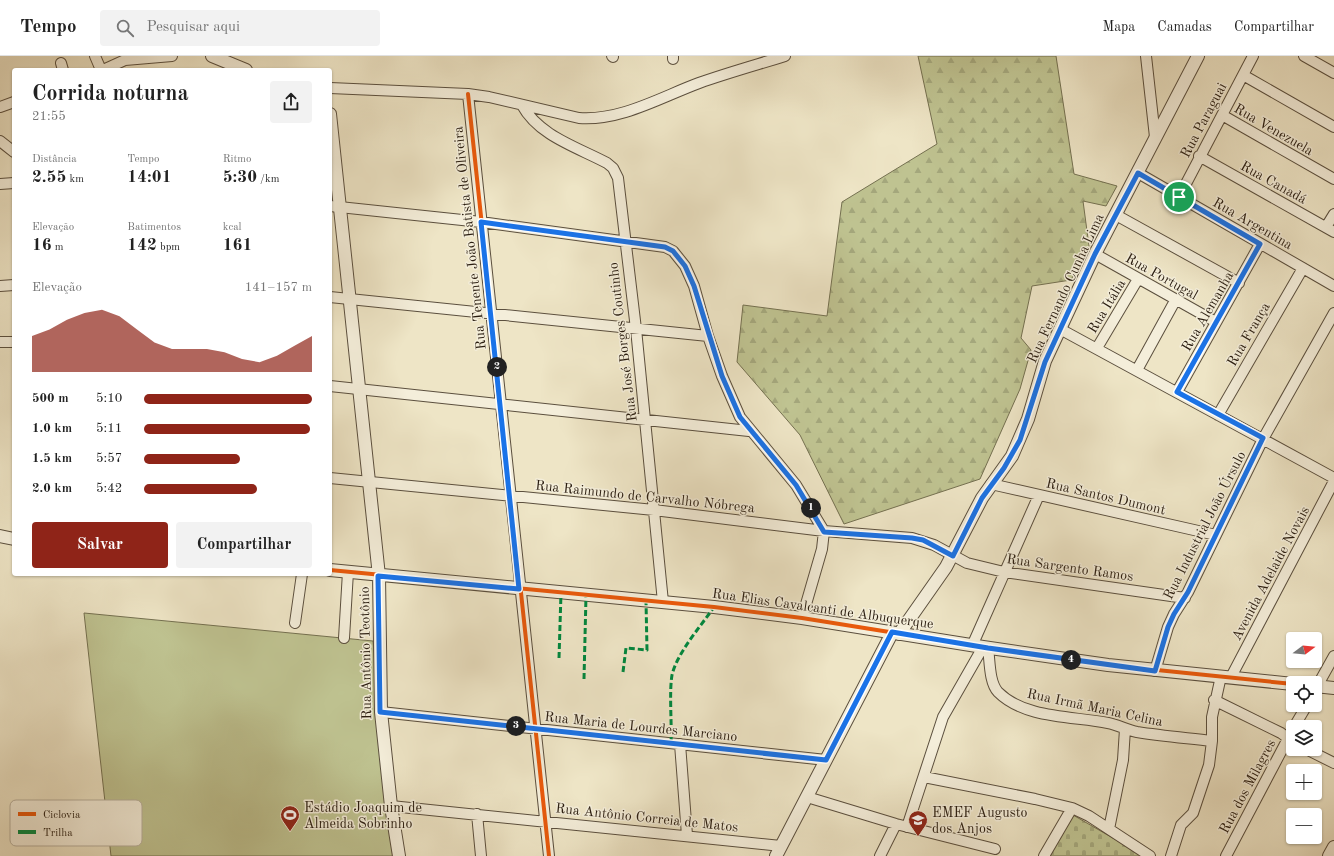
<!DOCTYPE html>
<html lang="pt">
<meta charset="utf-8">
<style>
:root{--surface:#fff;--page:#f2f2f2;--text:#222;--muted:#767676;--line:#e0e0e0;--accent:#8f2418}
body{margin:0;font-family:"Old Standard TT",serif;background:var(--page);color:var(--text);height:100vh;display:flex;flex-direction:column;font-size:15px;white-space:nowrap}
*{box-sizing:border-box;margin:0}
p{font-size:13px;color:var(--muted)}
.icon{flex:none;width:22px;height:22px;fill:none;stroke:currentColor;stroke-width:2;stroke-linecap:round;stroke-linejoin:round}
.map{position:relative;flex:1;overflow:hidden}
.side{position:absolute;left:12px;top:12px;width:320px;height:508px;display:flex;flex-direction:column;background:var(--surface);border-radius:4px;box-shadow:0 1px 3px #0004}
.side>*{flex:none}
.needle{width:26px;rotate:74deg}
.controls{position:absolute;left:1286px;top:576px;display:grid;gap:8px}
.controls a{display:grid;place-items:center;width:36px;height:36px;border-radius:4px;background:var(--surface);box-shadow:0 1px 3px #0004;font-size:20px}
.pin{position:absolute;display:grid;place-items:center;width:34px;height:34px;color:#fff;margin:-17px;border:2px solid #fff;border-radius:50%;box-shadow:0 1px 4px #0007}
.km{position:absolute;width:20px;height:20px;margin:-10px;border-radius:50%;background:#222;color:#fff;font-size:11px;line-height:20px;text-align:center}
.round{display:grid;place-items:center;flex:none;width:42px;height:42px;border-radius:4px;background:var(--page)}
.head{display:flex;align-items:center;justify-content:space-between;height:68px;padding:0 20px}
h1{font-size:22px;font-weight:600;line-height:30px}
.metrics{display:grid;grid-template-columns:repeat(3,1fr);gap:6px;height:68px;padding:4px 20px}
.metrics div{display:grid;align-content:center}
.metrics b{font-size:17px;font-weight:600}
.metrics small{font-size:11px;font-weight:400}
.metrics p{font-size:11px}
.chart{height:112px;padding:8px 20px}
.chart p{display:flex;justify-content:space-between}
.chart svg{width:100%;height:72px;margin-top:4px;fill:var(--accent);opacity:.7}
.action{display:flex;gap:8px;margin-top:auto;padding:8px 20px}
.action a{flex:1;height:46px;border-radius:4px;background:var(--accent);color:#fff;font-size:16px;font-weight:600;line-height:46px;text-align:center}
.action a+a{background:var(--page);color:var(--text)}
ul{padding:0 20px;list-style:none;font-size:13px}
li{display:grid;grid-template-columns:64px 48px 1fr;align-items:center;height:30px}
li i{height:10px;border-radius:5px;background:var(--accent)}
header{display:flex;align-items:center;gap:24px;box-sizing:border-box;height:56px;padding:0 20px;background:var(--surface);border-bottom:1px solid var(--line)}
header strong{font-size:19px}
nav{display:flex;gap:22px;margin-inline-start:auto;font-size:14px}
.search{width:280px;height:36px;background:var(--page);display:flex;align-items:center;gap:10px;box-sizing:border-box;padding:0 14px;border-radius:4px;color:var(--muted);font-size:15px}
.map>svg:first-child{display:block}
</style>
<header>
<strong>Tempo</strong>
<div class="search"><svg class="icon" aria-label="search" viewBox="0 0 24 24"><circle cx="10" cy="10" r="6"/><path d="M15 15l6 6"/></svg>Pesquisar aqui</div>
<nav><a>Mapa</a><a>Camadas</a><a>Compartilhar</a></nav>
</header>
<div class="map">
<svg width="1334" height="800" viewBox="0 0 1334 800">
<defs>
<pattern id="forest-firs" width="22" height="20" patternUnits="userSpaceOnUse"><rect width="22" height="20" fill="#bfc391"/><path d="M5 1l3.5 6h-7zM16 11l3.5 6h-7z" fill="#a4a77c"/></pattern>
<pattern id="cemetery-stones" width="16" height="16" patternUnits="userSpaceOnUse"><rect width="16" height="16" fill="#bfc391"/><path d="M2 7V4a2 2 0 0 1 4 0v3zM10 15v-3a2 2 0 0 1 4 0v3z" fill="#a4a77c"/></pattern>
</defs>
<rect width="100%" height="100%" fill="#eee5c6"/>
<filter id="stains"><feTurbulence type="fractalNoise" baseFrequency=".005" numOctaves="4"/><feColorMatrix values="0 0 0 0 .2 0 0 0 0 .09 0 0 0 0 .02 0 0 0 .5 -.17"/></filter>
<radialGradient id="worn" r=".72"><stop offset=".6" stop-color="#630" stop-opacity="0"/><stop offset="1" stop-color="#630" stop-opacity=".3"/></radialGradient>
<path fill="url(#forest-firs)" stroke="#747050" d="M918,0h138l18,118 43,12 -11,20 -23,-5 6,45 -18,34 -39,6 -11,52 10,12 -11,39 -40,90 -136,45 -44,-89 -63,-73 6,-57 84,11 15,-114 95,-58z"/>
<path fill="url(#cemetery-stones)" stroke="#747050" d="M1073,759l71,41h-95z"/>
<path fill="#bfc391" stroke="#747050" d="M84,557l289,28 12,138 12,77h-286z"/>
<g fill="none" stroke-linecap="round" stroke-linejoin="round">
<g stroke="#5b4f3e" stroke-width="12">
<path id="minor" d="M95,0l6,14
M612,0l1,1
M673,0v3
M1146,0l9,81
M1304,0l30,17
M61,7l2,7
M103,14l22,-10 47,-4
M1243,19l91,52
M330,32l138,6 21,3 90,21c42,3 82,-21 120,-35 28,-10 57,-18 86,-27
M468,38l81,762
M522,49c17,31 55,42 85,58l6,5 5,10 18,151 27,273
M0,51l14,-5
M1222,59l112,64
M0,85l14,11
M1199,100l135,76
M1138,117l196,113
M0,128l14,-1
M1179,141l74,-141
M330,150l151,16 184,25 8,4 12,15 9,20 14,50 14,40 18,41 56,68 28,46 -2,18 -20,69
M1116,159l123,68
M1326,171l8,-13
M1095,198l121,68
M0,230l14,-1
M330,241l378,39
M1060,273l274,149
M0,286h14
M1097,292l41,-69
M1137,314l39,-71
M330,330l419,45
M1177,336l83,-148
M1218,359l85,-147
M330,422l324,32 170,21 88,7 22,7 33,18 37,9 181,26
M991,428l225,51
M295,567l7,-49
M344,582l4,-66
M972,590l67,-151
M988,592c2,13 1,34 10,44 27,27 75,24 110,31 10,2 19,7 29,9 25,4 50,6 75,9
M1155,615l13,-44 6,-13 14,-22 75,-153 71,-126
M1231,621l103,-196
M1315,634l19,-34
M1214,644l67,33 12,9
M381,656l445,48
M1294,671l13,-22
M680,688l7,91
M1306,693l28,14
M924,721l111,22 37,9 17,8 61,40
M807,741l89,27 99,25
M391,750l390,40
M477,758l4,42
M907,771l36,-110 40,-70
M1109,773l14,-69 2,-31
M880,800l16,-32
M1044,800l28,-48
M1171,800l10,-31 12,-12 16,-48 3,-24v-24l9,-41
M1226,800l67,-127"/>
</g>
<g stroke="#5b4f3e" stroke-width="14">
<path id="tertiary" d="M212,0l34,14
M330,58l49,462 2,136 10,94 8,50
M0,480l14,3
M330,514l384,37 88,11 181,29 125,18 185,19
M899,578l47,-67 36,-69 30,-42 16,-37 17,-58 50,-107 103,-198
M1315,630l19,2
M776,800l116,-223
M1329,800l5,-9"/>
</g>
<use href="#minor" stroke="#f4eeda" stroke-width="10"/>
<use href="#tertiary" stroke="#f4eeda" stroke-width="12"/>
<path stroke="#00873e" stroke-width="3" stroke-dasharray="6 3" stroke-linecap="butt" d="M559,602l2,-65
M623,616l3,-24 21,2 -1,-49
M584,623l2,-83
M671,687c1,-19 -2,-50 1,-68 5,-22 29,-49 42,-68"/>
<g stroke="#f4eeda" stroke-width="6">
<path id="cycleway" d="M468,38l81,762
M330,514l384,37 88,11 181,29 125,18 185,19"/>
</g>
<use href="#cycleway" stroke="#e8590c" stroke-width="4"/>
</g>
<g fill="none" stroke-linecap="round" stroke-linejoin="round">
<g stroke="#fff" stroke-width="8">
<path id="route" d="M1138,117l122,71 -83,148 86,46 -75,154 -14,22 -6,13 -13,44 -167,-23 -96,-16 -66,128 -446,-48 -2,-136 141,13 -38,-367 184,25 8,4 12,15 9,20 28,90 18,41 56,68 28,47 88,6 11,2 30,16 29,-58 22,-30 16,-28 25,-78 50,-108z"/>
</g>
<use href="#route" stroke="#1a73e8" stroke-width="5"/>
</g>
<defs>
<g id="stadium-pin" transform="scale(1)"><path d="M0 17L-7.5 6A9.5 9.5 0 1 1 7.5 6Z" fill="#8f2418" stroke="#f4eeda"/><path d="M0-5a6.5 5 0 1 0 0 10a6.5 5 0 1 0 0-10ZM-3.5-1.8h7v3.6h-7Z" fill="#fff"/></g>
<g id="school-pin" transform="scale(1)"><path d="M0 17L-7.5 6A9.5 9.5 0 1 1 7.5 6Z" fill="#8f2418" stroke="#f4eeda"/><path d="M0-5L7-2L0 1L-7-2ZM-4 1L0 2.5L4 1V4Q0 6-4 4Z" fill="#fff"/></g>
</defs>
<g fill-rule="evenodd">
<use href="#stadium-pin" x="290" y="759"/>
<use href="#school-pin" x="918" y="764"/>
</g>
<g text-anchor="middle" stroke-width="3" stroke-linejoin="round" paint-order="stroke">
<g font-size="14" fill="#2a1d10" stroke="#f4eeda">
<text transform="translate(1203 64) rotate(-62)" y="5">Rua Paraguai</text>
<text transform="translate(1274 73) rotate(30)" y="5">Rua Venezuela</text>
<text transform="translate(1274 126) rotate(29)" y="5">Rua Canadá</text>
<text transform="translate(1253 167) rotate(30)" y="5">Rua Argentina</text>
<text transform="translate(469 182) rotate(-96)" y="5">Rua Tenente João Batista de Oliveira</text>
<text transform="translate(1162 220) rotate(29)" y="5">Rua Portugal</text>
<text transform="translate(1065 232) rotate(-65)" y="5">Rua Fernando Cunha Lima</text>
<text transform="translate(1106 250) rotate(-59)" y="5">Rua Itália</text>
<text transform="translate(1207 255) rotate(-60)" y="5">Rua Alemanha</text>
<text transform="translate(1248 278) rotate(-60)" y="5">Rua França</text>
<text transform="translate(622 286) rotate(-97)" y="5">Rua José Borges Coutinho</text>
<text transform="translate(645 440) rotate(6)" y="5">Rua Raimundo de Carvalho Nóbrega</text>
<text transform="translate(1106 440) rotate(13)" y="5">Rua Santos Dumont</text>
<text transform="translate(1204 469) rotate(-63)" y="5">Rua Industrial João Úrsulo</text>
<text transform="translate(1070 511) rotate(8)" y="5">Rua Sargento Ramos</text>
<text transform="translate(1270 517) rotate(-62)" y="5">Avenida Adelaide Novais</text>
<text transform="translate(823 552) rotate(8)" y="5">Rua Elias Cavalcanti de Albuquerque</text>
<text transform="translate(365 597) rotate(-91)" y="5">Rua Antônio Teotônio</text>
<text transform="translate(1095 651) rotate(12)" y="5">Rua Irmã Maria Celina</text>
<text transform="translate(641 670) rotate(6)" y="5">Rua Maria de Lourdes Marciano</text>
<text transform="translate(1247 730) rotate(-62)" y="5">Rua dos Milagres</text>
<text transform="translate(647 761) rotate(6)" y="5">Rua Antônio Correia de Matos</text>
</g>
<g font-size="14" fill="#2a1d10" stroke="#f4eeda" text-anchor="start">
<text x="304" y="756">Estádio Joaquim de<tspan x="304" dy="16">Almeida Sobrinho</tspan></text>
<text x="932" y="761">EMEF Augusto<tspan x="932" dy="16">dos Anjos</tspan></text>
</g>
</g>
<rect x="10" y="744" width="132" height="46" rx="6" fill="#f4eeda" stroke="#b7af9d" stroke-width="1"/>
<rect x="18" y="756" width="18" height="4" fill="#e8590c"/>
<rect x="18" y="774" width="18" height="4" fill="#00873e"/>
<g font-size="11" fill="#2a1d10">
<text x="43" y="762">Ciclovia</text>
<text x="43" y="780">Trilha</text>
</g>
<rect width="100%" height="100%" filter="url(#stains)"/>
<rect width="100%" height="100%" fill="url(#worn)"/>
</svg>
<div class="controls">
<a><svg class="needle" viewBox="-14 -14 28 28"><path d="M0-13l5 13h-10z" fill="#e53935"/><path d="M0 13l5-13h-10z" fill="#767676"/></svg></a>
<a><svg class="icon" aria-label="locate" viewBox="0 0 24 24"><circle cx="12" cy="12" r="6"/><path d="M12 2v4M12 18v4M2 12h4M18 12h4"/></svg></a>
<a><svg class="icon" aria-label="layers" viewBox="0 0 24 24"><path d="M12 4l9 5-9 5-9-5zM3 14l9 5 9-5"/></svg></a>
<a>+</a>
<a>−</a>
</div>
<div class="pin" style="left:1179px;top:141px;background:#1e9e55"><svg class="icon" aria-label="arrive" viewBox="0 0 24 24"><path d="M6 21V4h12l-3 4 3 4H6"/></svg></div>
<b class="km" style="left:811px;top:452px">1</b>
<b class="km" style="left:497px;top:311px">2</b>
<b class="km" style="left:516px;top:670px">3</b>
<b class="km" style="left:1071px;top:604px">4</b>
<section class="side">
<div class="head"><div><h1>Corrida noturna</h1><p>21:55</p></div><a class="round"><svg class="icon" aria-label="share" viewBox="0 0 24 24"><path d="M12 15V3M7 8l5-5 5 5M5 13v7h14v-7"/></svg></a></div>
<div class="metrics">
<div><p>Distância</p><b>2.55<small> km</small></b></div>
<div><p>Tempo</p><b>14:01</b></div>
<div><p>Ritmo</p><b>5:30<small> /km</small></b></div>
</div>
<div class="metrics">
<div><p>Elevação</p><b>16<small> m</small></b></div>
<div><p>Batimentos</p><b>142<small> bpm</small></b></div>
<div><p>kcal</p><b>161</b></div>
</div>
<div class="chart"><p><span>Elevação</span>141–157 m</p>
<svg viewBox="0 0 160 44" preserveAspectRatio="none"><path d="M0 44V22L10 18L20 12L30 8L40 6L50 10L60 18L70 26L80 30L90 30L100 30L110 32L120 36L130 38L140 34L150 28L160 22V44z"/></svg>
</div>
<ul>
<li><b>500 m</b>5:10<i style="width:100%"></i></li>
<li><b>1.0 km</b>5:11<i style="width:99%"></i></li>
<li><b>1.5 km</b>5:57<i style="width:57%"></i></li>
<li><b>2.0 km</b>5:42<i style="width:67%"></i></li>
</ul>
<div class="action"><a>Salvar</a><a>Compartilhar</a></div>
</section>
</div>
